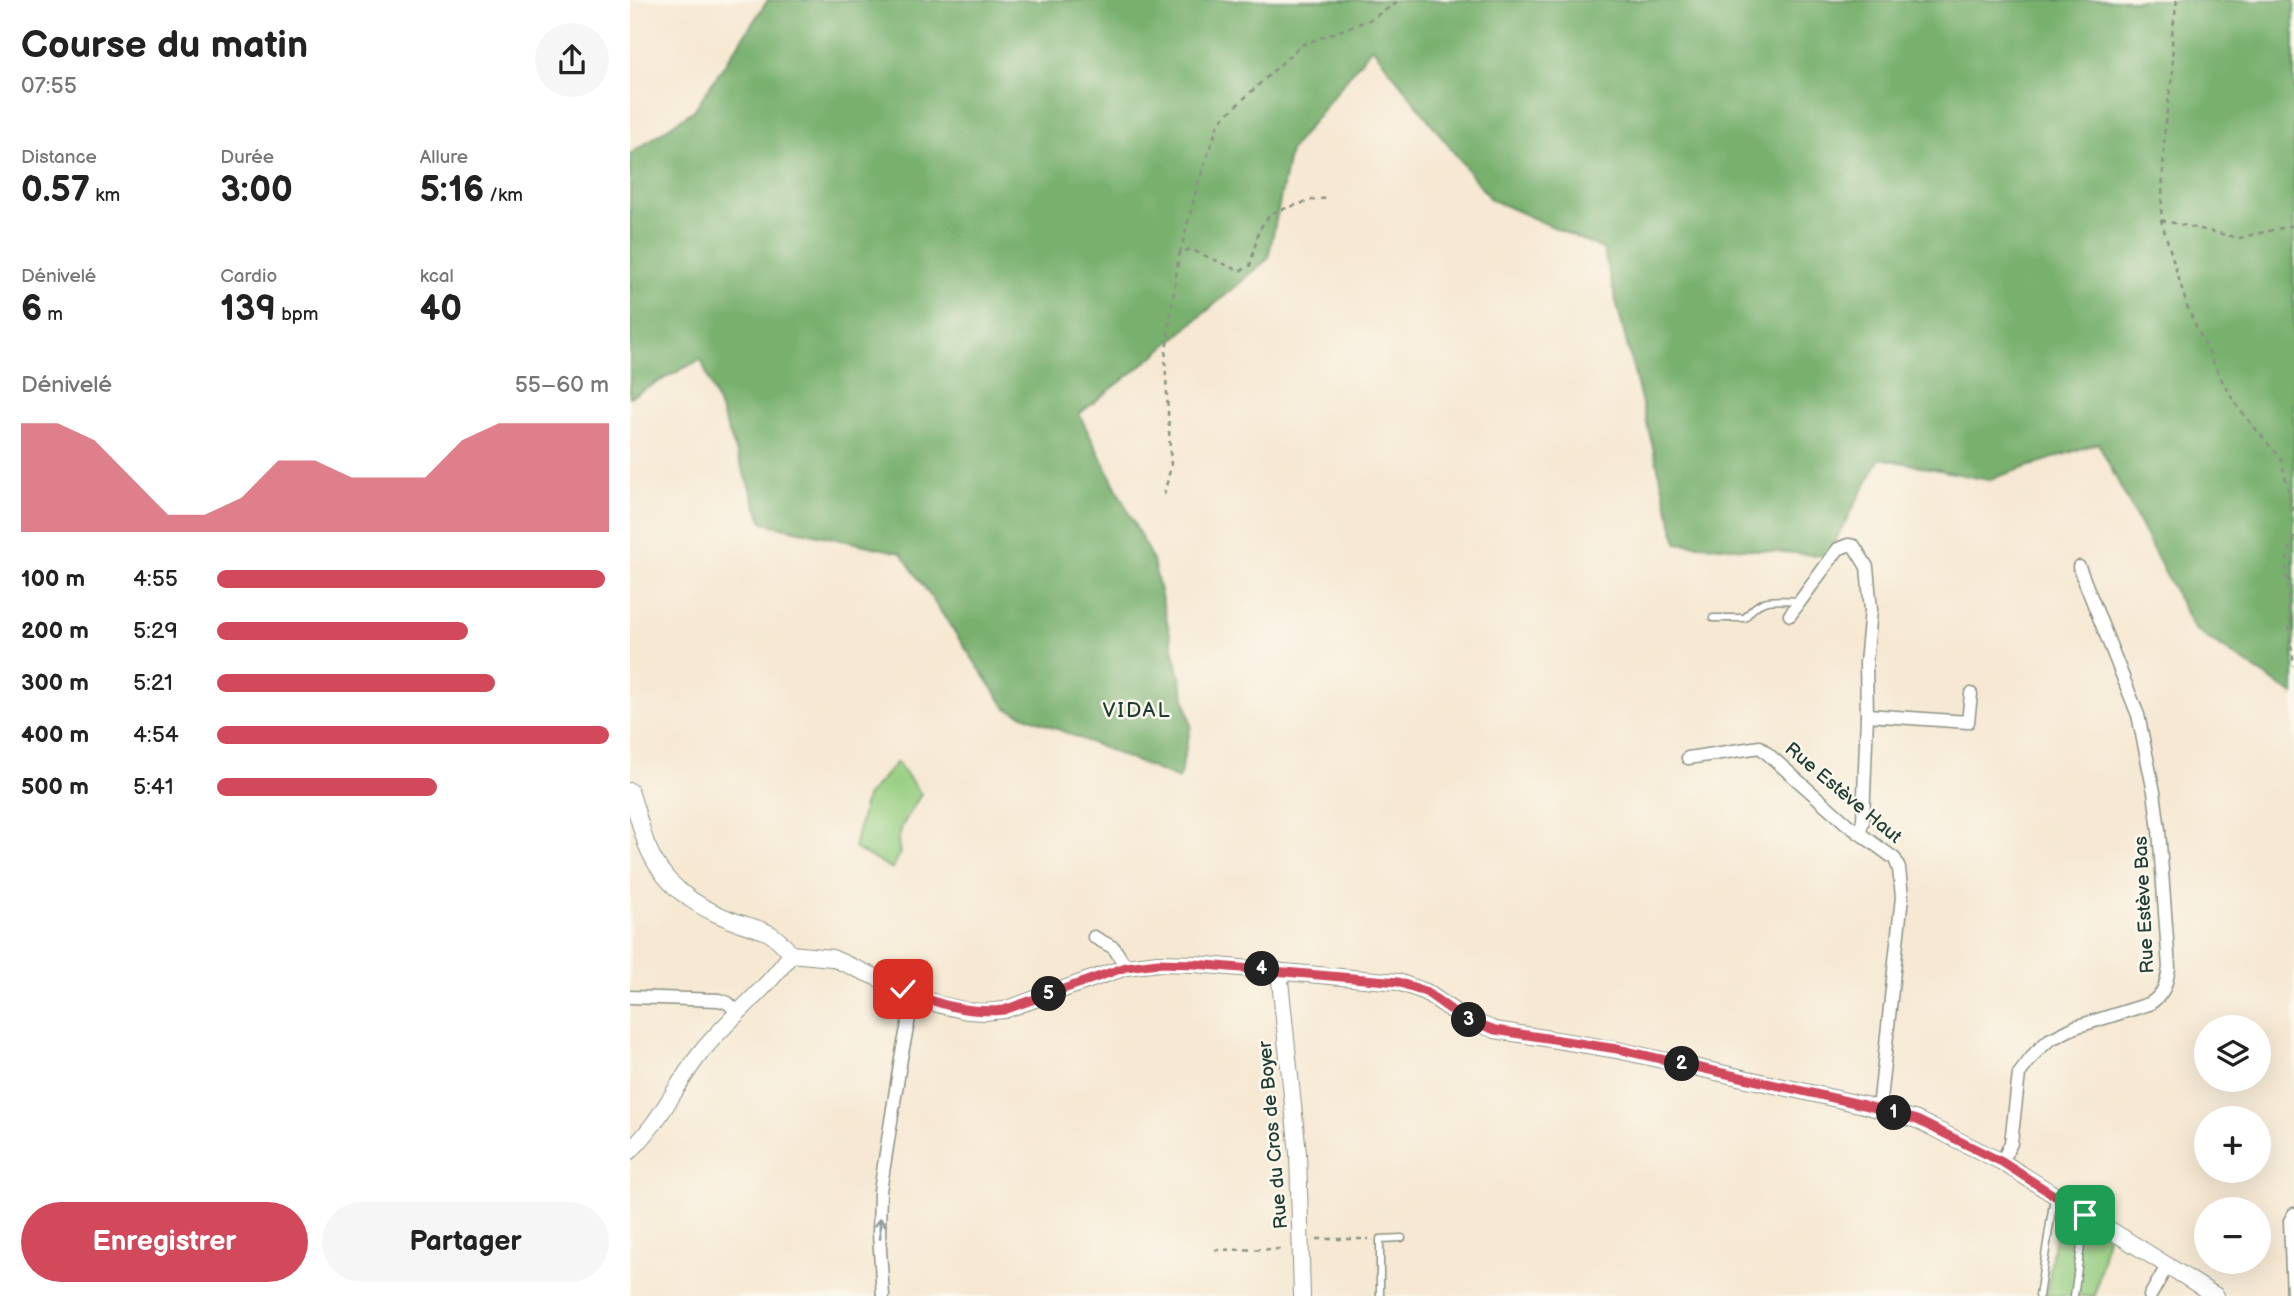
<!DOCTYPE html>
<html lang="fr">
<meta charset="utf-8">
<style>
:root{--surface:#fff;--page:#f6f6f6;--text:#222;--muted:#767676;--accent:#d1495b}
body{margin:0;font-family:"Balsamiq Sans",sans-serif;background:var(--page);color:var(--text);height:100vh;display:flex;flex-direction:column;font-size:26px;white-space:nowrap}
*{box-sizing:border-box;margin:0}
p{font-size:23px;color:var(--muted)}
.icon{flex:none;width:38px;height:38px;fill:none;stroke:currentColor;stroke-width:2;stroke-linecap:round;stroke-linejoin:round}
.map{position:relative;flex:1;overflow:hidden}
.panel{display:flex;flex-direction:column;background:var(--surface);width:630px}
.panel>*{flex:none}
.buttons{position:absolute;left:1564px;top:1015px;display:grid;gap:14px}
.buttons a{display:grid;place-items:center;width:77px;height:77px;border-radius:50%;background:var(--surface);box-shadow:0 7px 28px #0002;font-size:35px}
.pin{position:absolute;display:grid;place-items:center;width:60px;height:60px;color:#fff;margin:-30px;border-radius:14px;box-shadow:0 4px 10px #0006}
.km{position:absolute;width:35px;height:35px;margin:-18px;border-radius:50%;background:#222;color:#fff;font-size:19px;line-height:35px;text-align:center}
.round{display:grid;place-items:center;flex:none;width:74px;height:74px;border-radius:37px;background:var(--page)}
.summary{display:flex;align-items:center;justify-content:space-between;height:119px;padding:0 21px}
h1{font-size:38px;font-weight:800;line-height:52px}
.metrics{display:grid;grid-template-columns:repeat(3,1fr);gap:10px;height:119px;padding:7px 21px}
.metrics div{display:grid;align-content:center}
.metrics b{font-size:35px;font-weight:800}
.metrics small{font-size:19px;font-weight:400}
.metrics p{font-size:19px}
.chart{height:196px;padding:14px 21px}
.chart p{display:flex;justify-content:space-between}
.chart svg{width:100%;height:126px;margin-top:7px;fill:var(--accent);opacity:.7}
.primary-button{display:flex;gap:14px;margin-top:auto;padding:14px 21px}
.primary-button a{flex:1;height:80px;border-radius:42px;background:var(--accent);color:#fff;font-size:28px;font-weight:800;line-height:80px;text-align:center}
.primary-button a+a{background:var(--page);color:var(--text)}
ul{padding:0 21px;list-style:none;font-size:23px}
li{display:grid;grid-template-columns:112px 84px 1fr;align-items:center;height:52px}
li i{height:18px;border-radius:9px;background:var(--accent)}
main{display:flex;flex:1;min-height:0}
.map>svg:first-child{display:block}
</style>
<main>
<section class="panel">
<div class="summary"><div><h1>Course du matin</h1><p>07:55</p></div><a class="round"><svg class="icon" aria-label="share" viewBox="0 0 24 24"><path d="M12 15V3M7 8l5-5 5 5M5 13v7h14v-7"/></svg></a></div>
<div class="metrics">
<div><p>Distance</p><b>0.57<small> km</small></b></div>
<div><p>Durée</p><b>3:00</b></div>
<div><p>Allure</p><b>5:16<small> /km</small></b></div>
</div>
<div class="metrics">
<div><p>Dénivelé</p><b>6<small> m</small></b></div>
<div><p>Cardio</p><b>139<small> bpm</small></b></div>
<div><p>kcal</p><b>40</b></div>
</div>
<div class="chart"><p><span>Dénivelé</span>55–60 m</p>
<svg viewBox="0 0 160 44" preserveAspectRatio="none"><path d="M0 44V6L10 6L20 12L30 25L40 38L50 38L60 32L70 19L80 19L90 25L100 25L110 25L120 12L130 6L140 6L150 6L160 6V44z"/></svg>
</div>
<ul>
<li><b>100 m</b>4:55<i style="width:99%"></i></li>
<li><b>200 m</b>5:29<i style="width:64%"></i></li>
<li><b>300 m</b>5:21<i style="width:71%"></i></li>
<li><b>400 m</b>4:54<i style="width:100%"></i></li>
<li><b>500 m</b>5:41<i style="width:56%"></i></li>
</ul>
<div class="primary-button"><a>Enregistrer</a><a>Partager</a></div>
</section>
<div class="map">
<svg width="1664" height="1296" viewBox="0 0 1664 1296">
<rect width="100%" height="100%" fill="#fbf7ec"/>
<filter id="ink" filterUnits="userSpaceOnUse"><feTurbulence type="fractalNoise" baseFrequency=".0143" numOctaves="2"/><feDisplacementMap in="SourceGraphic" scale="14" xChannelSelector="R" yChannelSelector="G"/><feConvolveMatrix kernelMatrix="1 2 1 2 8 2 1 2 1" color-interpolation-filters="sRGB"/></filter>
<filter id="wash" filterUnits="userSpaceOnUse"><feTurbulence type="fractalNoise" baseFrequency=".00686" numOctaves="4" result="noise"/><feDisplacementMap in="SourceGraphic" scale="28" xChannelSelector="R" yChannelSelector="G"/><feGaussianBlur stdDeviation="1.57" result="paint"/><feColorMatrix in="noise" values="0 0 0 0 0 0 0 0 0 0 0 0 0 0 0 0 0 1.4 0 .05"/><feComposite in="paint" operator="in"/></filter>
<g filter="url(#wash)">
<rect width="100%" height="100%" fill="#f6e8d2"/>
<path fill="#95cd80" stroke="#5a855a" stroke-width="2" d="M267,762l24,32 -19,32 -4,15 2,13 -8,15 -38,-21 12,-51z
M1429,1208l48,28 -12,60h-49z"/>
<path fill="#78b06e" stroke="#4c7651" stroke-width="2" d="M138,0h1526v695l-100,-66 -96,-186 -110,37 -108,-22 -53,98 -150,-13 -74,-294 -113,-50 -118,-152 -82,104 -22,108 -113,96 -76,59 74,147 38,164 -12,54 -173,-71 -105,-155 -138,-30 -62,-164 -71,38v-243l64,-44z"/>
</g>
<g filter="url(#ink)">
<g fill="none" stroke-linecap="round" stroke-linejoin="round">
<g stroke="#8a9283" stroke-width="9">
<path id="service" d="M1083,618h32c16,-22 28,-18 53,-17
M750,1296v-57l22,-1
M1409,1296l15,-99
M1444,1296l11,-79"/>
</g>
<g stroke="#8a9283" stroke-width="15">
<path id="minor" d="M1160,615l48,-66 10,-4 6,1 13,21 4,43 -5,53 1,52 -4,106 -4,12
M1237,715l101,7 3,-28
M1058,758l72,-11 87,77 48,35 4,10 3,28 -23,212
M464,937l20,11 12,19
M0,997l89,3 9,3 9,9
M1372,1162l9,-19 8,-69 17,-22 13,-12 26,-13 74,-23c15,-9 17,-19 20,-36l-10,-138 -5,-38 -16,-77 -59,-148
M253,1296l-4,-62 1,-43 21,-133 13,-64
M1520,1296l17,-30
M1663,1296l-3,-75 4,-7"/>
</g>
<g stroke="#8a9283" stroke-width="18">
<path id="tertiary" d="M0,791c6,17 10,35 16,52 15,40 46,62 85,77 30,11 39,7 60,34l41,4 105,46 30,7 18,1 19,-2 122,-43 32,-4 37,1 203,18 28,10 36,25 33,13 122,20 247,55 53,15 85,42 214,134
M649,971l19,182 4,143
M0,1151c33,-32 46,-68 73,-101 28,-34 63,-60 88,-96"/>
</g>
<path stroke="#8a9283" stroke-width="2.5" stroke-dasharray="5 5" stroke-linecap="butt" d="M1547,0l-5,35 1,36 -8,52 -4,97 27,89 32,68 20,33 41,49 13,56
M1531,220l78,18 55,-13
M550,253l18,-70 21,-61 82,-77 68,-25 33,-20
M534,495l7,-29 -6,-107 14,-105 11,-5 50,22 10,-5 9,-36 12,-17 41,-13 17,-2
M1664,537l-8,26 4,75 4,28
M687,1239h52
M585,1250l70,-1"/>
<use href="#service" stroke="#fff" stroke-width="6"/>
<use href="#minor" stroke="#fff" stroke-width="12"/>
<use href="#tertiary" stroke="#fff" stroke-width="16"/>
</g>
<defs><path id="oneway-shaft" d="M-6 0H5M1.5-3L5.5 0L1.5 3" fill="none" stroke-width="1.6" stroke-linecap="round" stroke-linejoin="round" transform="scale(1.75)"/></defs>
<use stroke="#8f9e9a" href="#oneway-shaft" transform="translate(250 1228) rotate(-90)"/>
</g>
<g fill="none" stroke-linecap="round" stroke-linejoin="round" filter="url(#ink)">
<g stroke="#fff" stroke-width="14">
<path id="route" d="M273,989c34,15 64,25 101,21l122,-43 32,-4 37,1 203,18 28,10 35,25 34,13 122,19 247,56 53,15 85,42 83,53"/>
</g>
<use href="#route" stroke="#d1495b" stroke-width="9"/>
</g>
<g text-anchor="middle" stroke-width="5" stroke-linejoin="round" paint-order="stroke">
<g font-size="19" fill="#1f3d34" stroke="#fbf7ec">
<text transform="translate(1214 792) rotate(40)" y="7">Rue Estève Haut</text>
<text transform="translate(1513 905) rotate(-93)" y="7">Rue Estève Bas</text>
<text transform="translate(642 1135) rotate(-95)" y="7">Rue du Cros de Boyer</text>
</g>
<g font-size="21" letter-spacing="2" fill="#1f3d34" stroke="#fbf7ec">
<text x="507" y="717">VIDAL</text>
</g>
</g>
</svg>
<div class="buttons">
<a><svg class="icon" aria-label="layers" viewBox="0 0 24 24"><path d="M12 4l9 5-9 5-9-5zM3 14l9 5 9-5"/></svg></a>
<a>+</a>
<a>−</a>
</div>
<div class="pin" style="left:1455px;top:1215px;background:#1e9e55"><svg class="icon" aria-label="arrive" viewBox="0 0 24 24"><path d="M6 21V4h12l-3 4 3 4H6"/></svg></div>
<div class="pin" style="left:273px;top:989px;background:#d93025"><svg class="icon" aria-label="check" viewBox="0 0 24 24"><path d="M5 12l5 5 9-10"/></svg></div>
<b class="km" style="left:1264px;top:1113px">1</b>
<b class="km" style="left:1052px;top:1064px">2</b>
<b class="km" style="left:839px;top:1020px">3</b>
<b class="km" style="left:632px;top:969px">4</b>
<b class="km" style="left:419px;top:994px">5</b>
</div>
</main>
